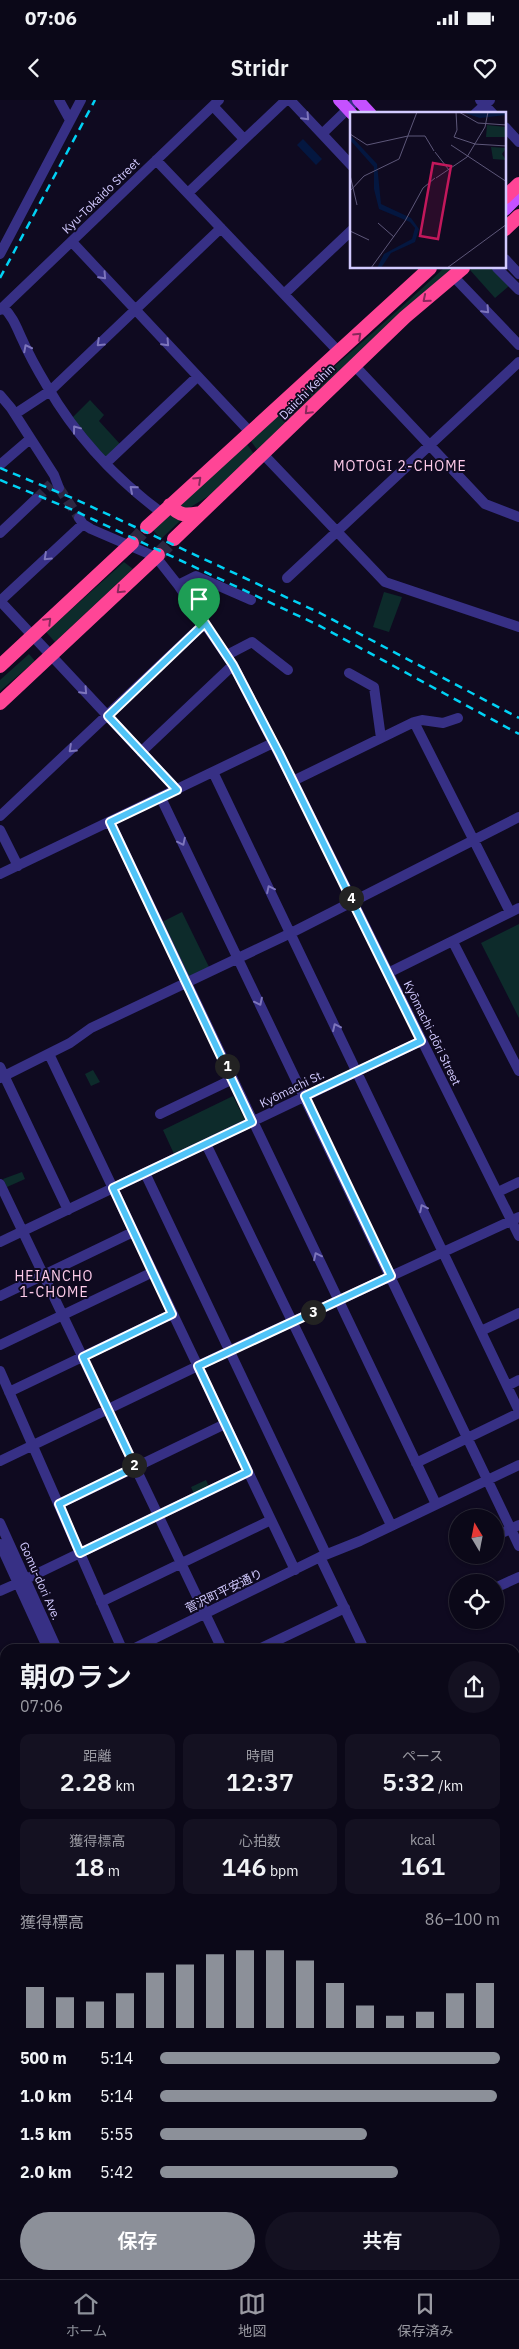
<!DOCTYPE html>
<html lang="ja">
<meta charset="utf-8">
<style>
:root{--surface:#0b0818;--page:#141121;--text:#f1f3f6;--muted:#9a9aa2;--line:#2b2937;--accent:#8c9099}
body{margin:0;font-family:"IBM Plex Sans","Noto Sans JP",sans-serif;background:var(--page);color:var(--text);height:100vh;display:flex;flex-direction:column;font-size:19px;white-space:nowrap}
*{box-sizing:border-box;margin:0}
p{font-size:16px;color:var(--muted)}
.icon{flex:none;width:28px;height:28px;fill:none;stroke:currentColor;stroke-width:2;stroke-linecap:round;stroke-linejoin:round}
.map{position:relative;flex:1;overflow:hidden}
.details{position:absolute;left:0px;top:1544px;width:520px;height:636px;display:flex;flex-direction:column;background:var(--surface);border-radius:15px 15px 0 0;box-shadow:0 1px 4px #0004,0 0 0 1px var(--line)}
.details>*{flex:none}
.needle{width:32px;rotate:350deg}
.buttons{position:absolute;left:449px;top:1409px;display:grid;gap:10px}
.buttons a{display:grid;place-items:center;width:55px;height:55px;border-radius:50%;background:var(--surface);box-shadow:0 1px 4px #0004,0 0 0 1px var(--line);font-size:25px}
.pin{position:absolute;display:grid;place-items:center;width:42px;height:42px;color:#fff;margin:-51px -21px;border-radius:50% 50% 50% 0;rotate:-45deg;box-shadow:0 0 5px #0007}
.pin .icon{rotate:45deg}
.km{position:absolute;width:25px;height:25px;margin:-12px;border-radius:50%;background:#222;color:#fff;font-size:14px;line-height:25px;text-align:center}
.round{display:grid;place-items:center;flex:none;width:52px;height:52px;border-radius:26px;background:var(--page)}
.head{display:flex;align-items:center;justify-content:space-between;height:85px;padding:0 20px}
h1{font-size:28px;font-weight:600;line-height:38px}
.metrics{display:grid;grid-template-columns:repeat(3,1fr);gap:8px;height:85px;padding:5px 20px}
.metrics div{display:grid;align-content:center;border-radius:10px;background:var(--page);text-align:center}
.metrics b{font-size:25px;font-weight:600}
.metrics small{font-size:14px;font-weight:400}
.metrics p{font-size:14px}
.chart{height:140px;padding:10px 20px}
.chart p{display:flex;justify-content:space-between}
.chart svg{width:100%;height:90px;margin-top:5px;stroke:var(--accent);stroke-width:6}
.action{display:flex;gap:10px;margin-top:auto;padding:10px 20px}
.action a{flex:1;height:58px;border-radius:30px;background:var(--accent);color:#fff;font-size:20px;font-weight:600;line-height:58px;text-align:center}
.action a+a{background:var(--page);color:var(--text)}
ul{padding:0 20px;list-style:none;font-size:16px}
li{display:grid;grid-template-columns:80px 60px 1fr;align-items:center;height:38px}
li i{height:12px;border-radius:6px;background:var(--accent)}
.status{display:flex;justify-content:space-between;align-items:center;height:35px;padding:0 25px;background:var(--surface);direction:ltr}
.status svg{height:14px;fill:currentColor}
header{display:flex;justify-content:space-between;align-items:center;height:65px;padding:0 20px;background:var(--surface);font-size:22px;font-weight:600}
.tab-bar{display:flex;justify-content:space-around;align-items:center;height:70px;border-top:1px solid var(--line);background:var(--surface);font-size:14px;color:var(--muted)}
.tab-bar a{display:grid;justify-items:center;gap:2px}
.tab-bar .current{color:var(--accent)}
.map>svg:first-child{display:block}
</style>
<div class="status"><b>07:06</b><svg viewBox="0 0 49 12"><path d="M0 12V9h3v3zM5 12V6h3v6zM10 12V3h3v9zM15 12V0h3v12zM26 1h20v11H26zM47 4h2v5h-2z"/></svg></div>
<header><svg class="icon" aria-label="back" viewBox="0 0 24 24"><path d="M15 5l-7 7 7 7"/></svg>Stridr<svg class="icon" aria-label="heart" viewBox="0 0 24 24"><path d="M12 20l-8-8c-3-5 5-10 8-4 3-6 11-1 8 4z"/></svg></header>
<div class="map">
<svg width="519" height="2179" viewBox="0 0 519 2179">
<rect width="100%" height="100%" fill="#0f0a20"/>
<path fill="#0d2b2b" d="M444,168h10l-196,183 -8,-11c65,-57 131,-113 194,-172z
M473,168h19l17,18 -14,12 -25,-28z
M90,300l14,15 -5,6 21,23 -12,12h-4l-32,-38z
M246,343l8,11 -39,38 -29,18 -8,-2z
M170,415l12,4 -21,20 -8,-9z
M124,462l9,7 -78,73 -9,-10z
M384,492l18,5 -13,35 -16,-5z
M29,554l6,7 -35,30v-11z
M182,812l27,55 -21,10 -26,-55z
M519,824v94l-38,-75z
M93,970l7,12 -9,4 -6,-12z
M233,996l12,24 -71,34 -11,-24z
M22,1072l3,7 -18,8 -4,-8z
M206,1380l3,7 -15,7 -3,-7z
M5,1946v34l-5,1v-34z
M5,2021v37l-5,1v-37z"/>
<path fill="#041740" d="M303,39l19,20 -6,6 -19,-20z"/>
<g fill="none" stroke-linecap="round" stroke-linejoin="round">
<path stroke="#2c2741" stroke-width="10" stroke-dasharray="10 5" stroke-linecap="butt" d="M59,388l20,30
M36,399l15,-15"/>
<path stroke="#2c2741" stroke-width="14" stroke-dasharray="14 7" stroke-linecap="butt" d="M132,443l15,-16
M158,455l16,-16"/>
<path stroke="#373085" stroke-width="10" d="M59,0l11,20
M290,0l32,34
M480,0l13,14
M213,6l31,33
M475,14l15,-14
M505,27l14,15
M156,60l183,192
M352,66l-30,-32 31,-30
M188,93l98,-93
M72,142l178,190
M0,154l81,-154
M505,159l14,15
M497,168l22,22
M453,176l66,69
M284,194l68,-64
M3,207c10,10 13,19 19,32 7,16 16,32 25,47 29,50 69,93 115,127
M0,210l219,-210
M354,265l131,139 34,13
M0,295l11,13 43,67 5,13
M15,314l35,-23 171,-163
M264,355l121,127 134,45
M106,363l91,-86
M1,364l29,-25
M79,418l4,6 8,5 65,28 22,28 55,80 60,116 226,455
M0,433l36,-34
M287,478l232,-216
M178,485l18,-9 55,24
M0,501l177,189
M0,501l83,-77
M227,555l25,-13 36,28
M349,573l25,14 7,51
M414,622l96,190
M141,652l92,-87
M213,672l306,639
M293,681l121,-59 8,-2 21,3 15,-5
M161,698l358,748
M0,716l205,-193
M110,722l326,682
M0,730l18,36
M0,774l273,-131
M453,842l66,129
M388,873l131,-65
M49,954l246,516
M0,967l68,143
M0,978l70,-35 21,-15 200,-95 228,-116
M160,1014l73,-35
M206,1044l185,381
M145,1073l181,381
M0,1084l222,465
M498,1092l21,-10
M0,1142l421,-201
M0,1196l133,-64
M481,1231l38,-18
M0,1245l153,-73
M0,1271l122,278
M507,1286l12,-6
M9,1292l163,-78
M0,1361l229,-110 290,-134
M416,1363l103,-50
M59,1404l166,-80
M0,1423l57,126
M495,1436l24,-11
M0,1444l48,105
M320,1457l44,92
M26,1479l222,-107
M495,1488l24,-11
M0,1491l18,-8
M101,1502l170,-82
M133,1549l187,-92 40,-16 159,-76
M259,1549l86,-41
M0,1598l5,-1
M0,1617l5,21
M0,1654l5,-1
M0,1675l5,-1
M0,1736l5,-1
M515,1772l4,-2
M0,1786l5,-2
M515,1786l4,-2
M0,1835l5,-1
M515,1862l4,8
M0,1887l5,-2
M515,1924l4,-2
M515,1963l4,-2
M0,1998l5,-1
M515,2003l4,-2
M0,2007l5,-1
M0,2111l5,-1
M0,2152l5,-1
M265,2175l2,4
M333,2175l2,4
M341,2175l2,4
M126,2179l32,-4"/>
<path stroke="#c551ff" stroke-width="12" d="M339,0l13,14
M358,0l13,14
M505,110l14,-14"/>
<path stroke="#ff4596" stroke-width="14" d="M505,97l14,-13
M505,129l14,-13
M170,405c10,12 17,10 31,8
M147,427l283,-259
M174,439l231,-222 58,-49
M0,566l132,-123
M0,603l158,-148"/>
<path stroke="#00d2f5" stroke-width="2.5" stroke-dasharray="8 6" stroke-linecap="butt" d="M0,178l95,-178
M0,368l77,32 243,113 199,105
M0,380l73,30 245,115 201,109"/>
</g>
<defs><path id="oneway-chevron" d="M-2-3.5L2.5 0L-2 3.5" fill="none" stroke-width="1.6" stroke-linecap="round" stroke-linejoin="round" transform="scale(1.25)"/></defs>
<g stroke="#7d75bc">
<use href="#oneway-chevron" transform="translate(306 17) rotate(47)"/>
<use href="#oneway-chevron" transform="translate(103 176) rotate(47)"/>
<use href="#oneway-chevron" transform="translate(486 210) rotate(47)"/>
<use href="#oneway-chevron" transform="translate(100 243) rotate(136)"/>
<use href="#oneway-chevron" transform="translate(166 243) rotate(47)"/>
<use href="#oneway-chevron" transform="translate(27 248) rotate(-117)"/>
<use href="#oneway-chevron" transform="translate(76 329) rotate(-127)"/>
<use href="#oneway-chevron" transform="translate(133 389) rotate(-139)"/>
<use href="#oneway-chevron" transform="translate(47 457) rotate(137)"/>
<use href="#oneway-chevron" transform="translate(84 591) rotate(47)"/>
<use href="#oneway-chevron" transform="translate(72 649) rotate(137)"/>
<use href="#oneway-chevron" transform="translate(182 742) rotate(64)"/>
<use href="#oneway-chevron" transform="translate(270 789) rotate(-116)"/>
<use href="#oneway-chevron" transform="translate(259 902) rotate(64)"/>
<use href="#oneway-chevron" transform="translate(336 927) rotate(-115)"/>
<use href="#oneway-chevron" transform="translate(423 1108) rotate(-116)"/>
<use href="#oneway-chevron" transform="translate(317 1156) rotate(-116)"/>
</g>
<g stroke="#87285b">
<use href="#oneway-chevron" transform="translate(426 199) rotate(140)"/>
<use href="#oneway-chevron" transform="translate(358 236) rotate(-43)"/>
<use href="#oneway-chevron" transform="translate(308 311) rotate(135)"/>
<use href="#oneway-chevron" transform="translate(198 380) rotate(-43)"/>
<use href="#oneway-chevron" transform="translate(120 490) rotate(137)"/>
<use href="#oneway-chevron" transform="translate(48 521) rotate(-45)"/>
</g>
<g fill="none" stroke-linecap="round" stroke-linejoin="round">
<g stroke="#fff" stroke-width="10">
<path id="route" d="M205,523l28,42 46,88 142,288 -116,55 86,180 -193,90 50,106 -168,81 -21,-49 76,-37 -52,-110 89,-43 -59,-126 139,-66 -142,-300 67,-32 -69,-74z"/>
</g>
<use href="#route" stroke="#4fc3f7" stroke-width="6"/>
</g>
<g text-anchor="middle" stroke-width="4" stroke-linejoin="round" paint-order="stroke">
<g font-size="12" fill="#d2caff" stroke="#0f0a20">
<text transform="translate(101 96) rotate(-44)" y="4">Kyu-Tokaido Street</text>
<text transform="translate(307 292) rotate(-45)" y="4">Daiichi Keihin</text>
<text transform="translate(432 933) rotate(64)" y="4">Kyōmachi-dōri Street</text>
<text transform="translate(292 989) rotate(-26)" y="4">Kyōmachi St.</text>
<text transform="translate(40 1481) rotate(66)" y="4">Gomu-dori Ave.</text>
<text transform="translate(224 1491) rotate(-26)" y="4">菅沢町平安通り</text>
</g>
<g font-size="14" letter-spacing="1" fill="#ffccea" stroke="#0f0a20">
<text x="400" y="371">MOTOGI 2-CHOME</text>
<text x="54" y="1181">HEIANCHO<tspan x="54" dy="16">1-CHOME</tspan></text>
</g>
</g>
<g transform="translate(350 12)">
<rect width="156" height="156" fill="#0f0a20"/>
<path d="M137,13l19,2 -1,10h-19zM141,35l15,1 -4,6 4,6 -13,-1z" fill="#0d2b2b"/>
<path d="M112,0h44v3l-26,3zM0,23l27,29 4,40 30,14 8,11 -4,13 -24,11 -10,15h-4l7,-14 28,-15 3,-11 -5,-6 -31,-13 -5,-20v-22l-24,-27z" fill="#041740"/>
<path fill="none" stroke="#5d5779" stroke-width="1" d="M106,0l1,18 -3,7 21,7M109,0l19,11 29,2M0,22l17,11 41,-9h17l9,15M124,32l33,2M101,33l56,37M85,40l14,18M0,63l7,30M86,66l31,-21 18,-30 3,-15M0,79l14,-15 35,-17 18,-47M28,111l16,14M0,119l19,9M21,156l34,-47 18,-33 12,-10M97,156l60,-44"/>
<path fill="#c2185b" fill-opacity="0.15" stroke="#c2185b" stroke-width="2.5" d="M83,51l18,3 -13,73 -18,-3z"/>
<rect width="156" height="156" fill="none" stroke="#d2caff" stroke-width="2.5"/>
</g>
</svg>
<div class="buttons">
<a><svg class="needle" viewBox="-14 -14 28 28"><path d="M0-13l5 13h-10z" fill="#e53935"/><path d="M0 13l5-13h-10z" fill="#9a9aa2"/></svg></a>
<a><svg class="icon" aria-label="locate" viewBox="0 0 24 24"><circle cx="12" cy="12" r="6"/><path d="M12 2v4M12 18v4M2 12h4M18 12h4"/></svg></a>
</div>
<div class="pin" style="left:199px;top:529px;background:#1e9e55"><svg class="icon" aria-label="arrive" viewBox="0 0 24 24"><path d="M6 21V4h12l-3 4 3 4H6"/></svg></div>
<b class="km" style="left:227px;top:966px">1</b>
<b class="km" style="left:134px;top:1365px">2</b>
<b class="km" style="left:313px;top:1212px">3</b>
<b class="km" style="left:351px;top:798px">4</b>
<section class="details">
<div class="head"><div><h1>朝のラン</h1><p>07:06</p></div><a class="round"><svg class="icon" aria-label="share" viewBox="0 0 24 24"><path d="M12 15V3M7 8l5-5 5 5M5 13v7h14v-7"/></svg></a></div>
<div class="metrics">
<div><p>距離</p><b>2.28<small> km</small></b></div>
<div><p>時間</p><b>12:37</b></div>
<div><p>ペース</p><b>5:32<small> /km</small></b></div>
</div>
<div class="metrics">
<div><p>獲得標高</p><b>18<small> m</small></b></div>
<div><p>心拍数</p><b>146<small> bpm</small></b></div>
<div><p>kcal</p><b>161</b></div>
</div>
<div class="chart"><p><span>獲得標高</span>86–100 m</p>
<svg viewBox="0 0 160 44" preserveAspectRatio="none"><path d="M5 44V24M15 44V29M25 44V31M35 44V27M45 44V17M55 44V13M65 44V8M75 44V6M85 44V6M95 44V11M105 44V22M115 44V33M125 44V38M135 44V36M145 44V27M155 44V22"/></svg>
</div>
<ul>
<li><b>500 m</b>5:14<i style="width:100%"></i></li>
<li><b>1.0 km</b>5:14<i style="width:99%"></i></li>
<li><b>1.5 km</b>5:55<i style="width:61%"></i></li>
<li><b>2.0 km</b>5:42<i style="width:70%"></i></li>
</ul>
<div class="action"><a>保存</a><a>共有</a></div>
</section>
</div>
<nav class="tab-bar">
<a class="current"><svg class="icon" aria-label="home" viewBox="0 0 24 24"><path d="M3 11l9-7 9 7M6 9v11h12V9"/></svg>ホーム</a>
<a><svg class="icon" aria-label="map" viewBox="0 0 24 24"><path d="M3 6l6-2 6 2 6-2v14l-6 2-6-2-6 2zM9 4v14M15 6v14"/></svg>地図</a>
<a><svg class="icon" aria-label="saved" viewBox="0 0 24 24"><path d="M7 4h10v16l-5-4-5 4z"/></svg>保存済み</a>
</nav>
